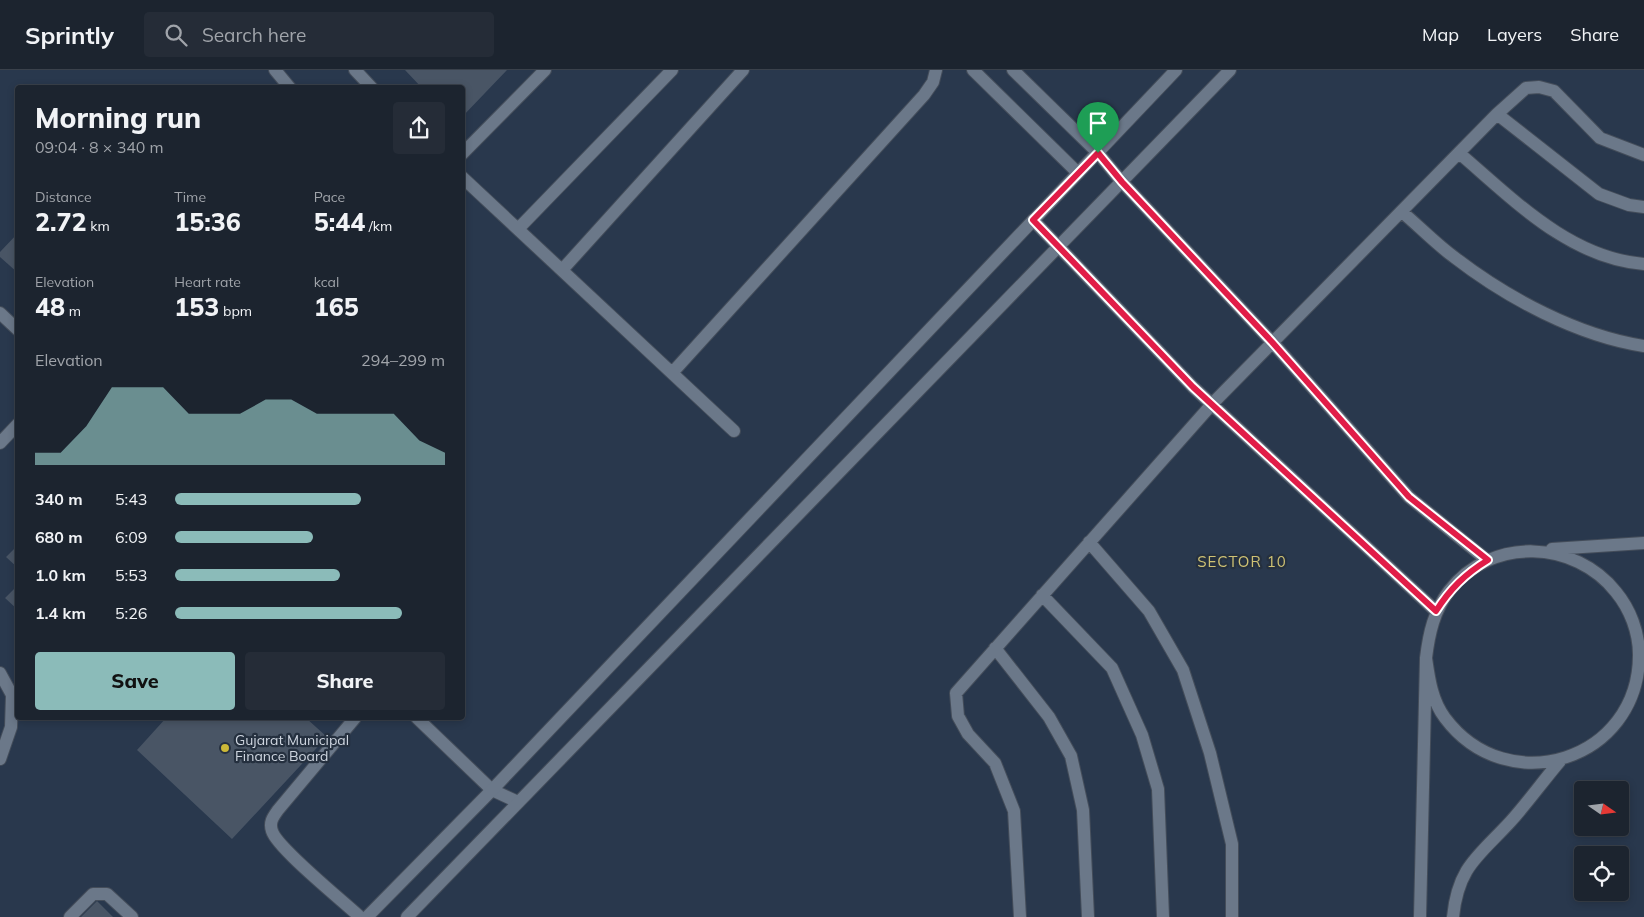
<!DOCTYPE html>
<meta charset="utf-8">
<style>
:root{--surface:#1c242f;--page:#252c37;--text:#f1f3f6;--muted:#a0a4aa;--line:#3a414b;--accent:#8bbbb9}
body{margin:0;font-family:Mulish,sans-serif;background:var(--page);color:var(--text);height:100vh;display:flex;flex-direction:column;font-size:19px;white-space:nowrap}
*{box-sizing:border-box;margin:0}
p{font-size:16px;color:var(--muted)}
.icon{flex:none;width:28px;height:28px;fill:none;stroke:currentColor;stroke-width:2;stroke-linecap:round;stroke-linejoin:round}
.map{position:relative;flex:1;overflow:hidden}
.details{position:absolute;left:15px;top:15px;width:450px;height:635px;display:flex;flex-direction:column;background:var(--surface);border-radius:5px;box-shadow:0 2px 8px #0003,0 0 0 1px var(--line)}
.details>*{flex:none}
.needle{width:32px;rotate:104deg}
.buttons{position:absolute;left:1574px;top:711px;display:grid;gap:10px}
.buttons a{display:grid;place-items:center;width:55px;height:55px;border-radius:5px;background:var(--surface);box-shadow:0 2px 8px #0003,0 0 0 1px var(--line);font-size:25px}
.pin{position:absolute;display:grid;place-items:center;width:42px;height:42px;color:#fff;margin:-51px -21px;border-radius:50% 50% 50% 0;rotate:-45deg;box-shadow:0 0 5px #0007}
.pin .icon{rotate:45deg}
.round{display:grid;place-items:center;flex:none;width:52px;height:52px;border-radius:5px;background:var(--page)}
.head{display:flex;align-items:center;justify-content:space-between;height:85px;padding:0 20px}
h1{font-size:28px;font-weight:800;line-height:38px}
.metrics{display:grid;grid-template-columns:repeat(3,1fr);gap:8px;height:85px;padding:5px 20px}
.metrics div{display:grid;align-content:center}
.metrics b{font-size:25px;font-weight:800}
.metrics small{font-size:14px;font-weight:400}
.metrics p{font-size:14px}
.chart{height:140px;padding:10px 20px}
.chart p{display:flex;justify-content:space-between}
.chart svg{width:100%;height:90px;margin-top:5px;fill:var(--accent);opacity:.7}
.button{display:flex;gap:10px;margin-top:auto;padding:10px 20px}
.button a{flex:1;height:58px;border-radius:5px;background:var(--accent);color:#111;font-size:20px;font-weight:800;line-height:58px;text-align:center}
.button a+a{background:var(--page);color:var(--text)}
ul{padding:0 20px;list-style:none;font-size:16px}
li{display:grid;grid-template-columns:80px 60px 1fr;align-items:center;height:38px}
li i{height:12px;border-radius:6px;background:var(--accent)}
header{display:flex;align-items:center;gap:30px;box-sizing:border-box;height:70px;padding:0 25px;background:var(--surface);border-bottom:1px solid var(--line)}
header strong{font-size:24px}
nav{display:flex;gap:28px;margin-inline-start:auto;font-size:18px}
.search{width:350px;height:45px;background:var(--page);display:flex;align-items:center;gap:12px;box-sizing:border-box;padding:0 18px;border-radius:5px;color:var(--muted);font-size:19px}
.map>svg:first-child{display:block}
</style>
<header>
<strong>Sprintly</strong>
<div class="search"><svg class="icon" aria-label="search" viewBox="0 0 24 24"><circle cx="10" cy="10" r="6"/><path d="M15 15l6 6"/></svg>Search here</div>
<nav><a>Map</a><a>Layers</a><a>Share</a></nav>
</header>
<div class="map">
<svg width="1644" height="847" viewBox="0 0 1644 847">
<rect width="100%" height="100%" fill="#25303f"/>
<path fill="#29384d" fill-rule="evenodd" d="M0,0h1644v847h-1644zM18,18h444v630h-444zM1582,720h38v38h-38zM1582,785h38v37h-38z"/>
<path fill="#495565" d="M405,0h102l-45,47v-29h-40z
M18,163v40l-18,-16v-5z
M18,475v23l-12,-11z
M18,515v25l-13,-12z
M166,648h140l21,19 -95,102 -95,-89z
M97,831l16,16h-32z"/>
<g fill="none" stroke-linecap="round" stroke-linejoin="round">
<g stroke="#444d5a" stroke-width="14">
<path id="service" d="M355,0l17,18
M973,0l105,103
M1013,0l85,83 24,29 150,160 137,155 78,63
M1497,44l29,-26 13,-1 15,4 46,47 44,17
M1459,83c54,46 110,105 185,111
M462,84l83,-84
M462,107l272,254
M1402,142c18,15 34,32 52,45 53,41 124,79 190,89
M1033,150l160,167 243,224
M518,159l154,-159
M562,200l181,-200
M672,303l252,-278 9,-13 3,-12
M1089,472l60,69 34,59 27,83 22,91v73
M1552,479l92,-6
M1042,525l70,73 30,67 16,54 5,128
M995,578l54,69 22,39 12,54 5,107
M355,648l-77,92c-5,7 -9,12 -6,21 5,17 71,70 88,86
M70,847l23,-23h14l25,23
M1020,847l-6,-106 -19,-48 -27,-29 -10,-18 -2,-23 257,-290 284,-289 102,80 30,11 15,2
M1420,847l6,-259c3,-25 8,-47 23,-67 42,-55 126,-51 167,1 14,17 23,40 23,63 0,105 -131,147 -194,63 -13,-17 -16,-39 -19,-60
M1453,847c5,-51 26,-61 58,-96 17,-19 32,-40 49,-60"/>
</g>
<g stroke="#444d5a" stroke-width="14">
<path id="minor" d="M275,0l15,18
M0,243l18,17
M0,373l18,-19
M0,603l12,22 -1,32 -11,32
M417,648l75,72 26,12"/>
</g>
<g stroke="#444d5a" stroke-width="14">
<path id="tertiary" d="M367,847l125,-127 684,-720
M407,847l823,-847"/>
</g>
<use href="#service" stroke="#6b7889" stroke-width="12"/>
<use href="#minor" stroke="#6b7889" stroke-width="12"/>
<use href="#tertiary" stroke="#6b7889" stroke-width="12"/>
</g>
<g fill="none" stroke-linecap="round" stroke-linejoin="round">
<g stroke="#fff" stroke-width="10">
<path id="route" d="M1098,83l24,29 150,160 137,155 79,63c-23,14 -38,29 -52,51l-243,-224 -160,-167z"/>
</g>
<use href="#route" stroke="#e11d48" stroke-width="6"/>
</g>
<circle fill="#cdb938" stroke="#25303f" stroke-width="2" cx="225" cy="678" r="5"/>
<g text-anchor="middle" stroke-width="4.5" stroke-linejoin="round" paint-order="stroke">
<g font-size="14" fill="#cfd6e0" stroke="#25303f" text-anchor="start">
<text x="235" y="675">Gujarat Municipal<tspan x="235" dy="16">Finance Board</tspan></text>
</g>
<g font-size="15" letter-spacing="1" fill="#cfc274" stroke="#25303f">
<text x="1242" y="497">SECTOR 10</text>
</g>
</g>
</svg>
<div class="buttons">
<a><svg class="needle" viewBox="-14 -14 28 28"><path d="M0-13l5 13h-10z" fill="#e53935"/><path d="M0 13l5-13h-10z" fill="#a0a4aa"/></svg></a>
<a><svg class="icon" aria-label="locate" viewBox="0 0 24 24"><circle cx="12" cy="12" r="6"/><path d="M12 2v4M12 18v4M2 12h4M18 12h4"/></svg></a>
</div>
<div class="pin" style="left:1098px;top:83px;background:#1e9e55"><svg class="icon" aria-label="arrive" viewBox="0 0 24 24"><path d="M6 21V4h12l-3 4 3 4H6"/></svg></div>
<section class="details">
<div class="head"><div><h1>Morning run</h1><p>09:04 · 8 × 340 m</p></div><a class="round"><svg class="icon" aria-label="share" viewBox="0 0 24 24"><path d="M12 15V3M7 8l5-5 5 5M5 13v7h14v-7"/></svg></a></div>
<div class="metrics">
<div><p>Distance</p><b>2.72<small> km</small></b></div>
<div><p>Time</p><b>15:36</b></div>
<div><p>Pace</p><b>5:44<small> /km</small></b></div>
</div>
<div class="metrics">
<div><p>Elevation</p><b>48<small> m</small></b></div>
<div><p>Heart rate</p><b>153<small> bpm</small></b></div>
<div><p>kcal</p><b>165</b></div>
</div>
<div class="chart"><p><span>Elevation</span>294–299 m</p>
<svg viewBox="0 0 160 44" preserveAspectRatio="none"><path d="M0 44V38L10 38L20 25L30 6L40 6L50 6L60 19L70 19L80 19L90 12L100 12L110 19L120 19L130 19L140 19L150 32L160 38V44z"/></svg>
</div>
<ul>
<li><b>340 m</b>5:43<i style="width:69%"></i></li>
<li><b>680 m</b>6:09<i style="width:51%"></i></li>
<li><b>1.0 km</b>5:53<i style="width:61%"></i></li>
<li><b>1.4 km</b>5:26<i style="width:84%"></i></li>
</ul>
<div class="button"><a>Save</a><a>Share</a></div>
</section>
</div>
